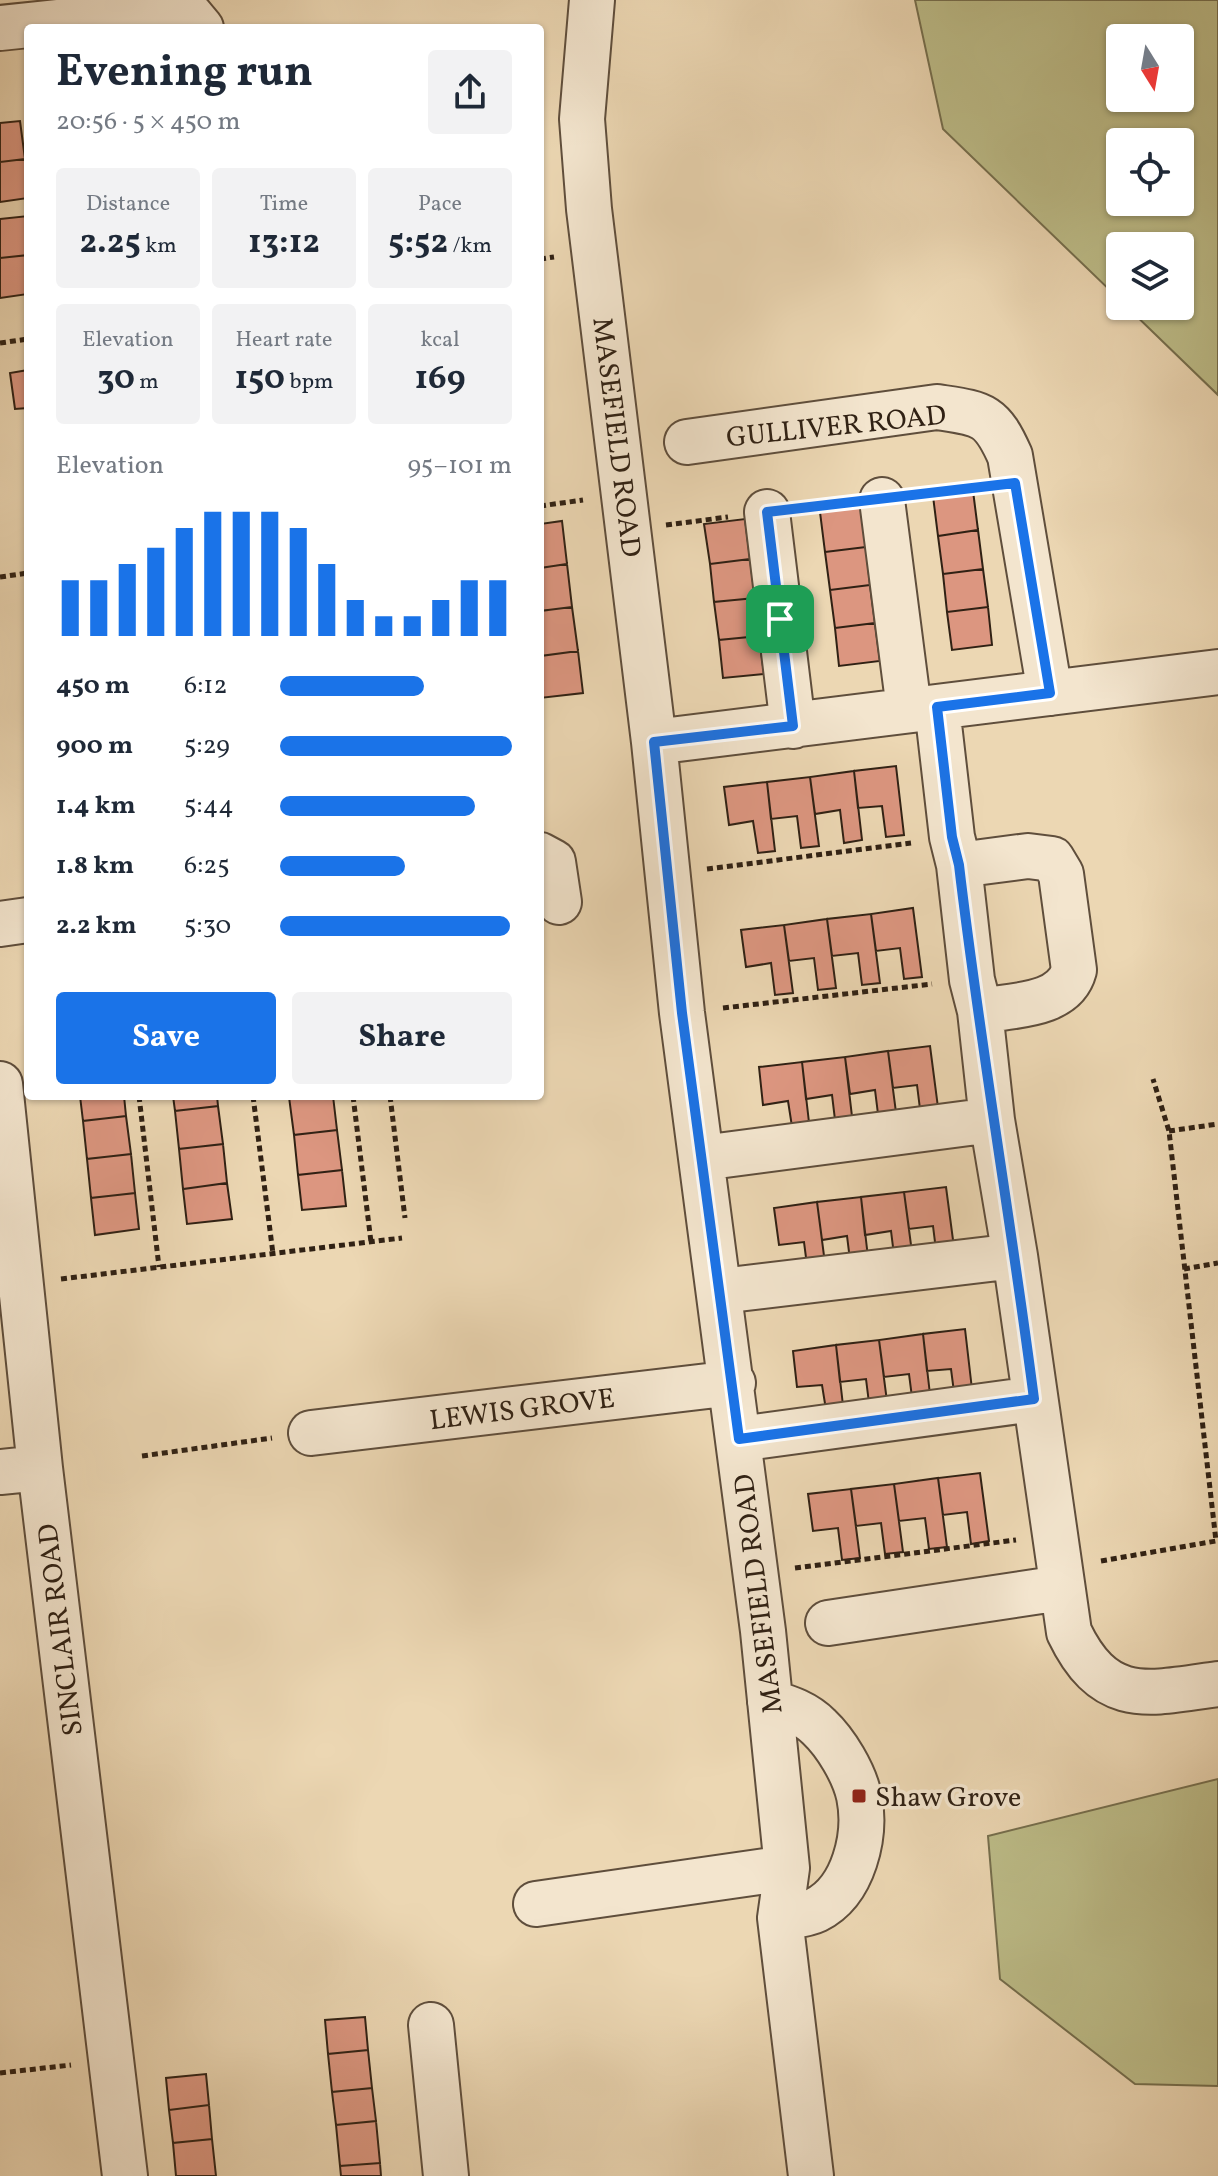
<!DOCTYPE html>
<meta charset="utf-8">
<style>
:root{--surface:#fff;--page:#f2f2f3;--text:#1f2937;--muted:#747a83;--accent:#1a73e8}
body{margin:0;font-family:Vollkorn,serif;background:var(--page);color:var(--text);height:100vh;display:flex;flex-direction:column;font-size:30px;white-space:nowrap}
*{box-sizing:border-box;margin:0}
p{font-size:26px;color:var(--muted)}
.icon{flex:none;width:44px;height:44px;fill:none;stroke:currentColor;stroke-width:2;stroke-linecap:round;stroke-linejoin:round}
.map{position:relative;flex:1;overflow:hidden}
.side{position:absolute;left:24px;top:24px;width:520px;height:1076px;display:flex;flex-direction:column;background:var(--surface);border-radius:8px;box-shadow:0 2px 6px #0004}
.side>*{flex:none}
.needle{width:52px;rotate:169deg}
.buttons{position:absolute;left:1106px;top:24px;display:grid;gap:16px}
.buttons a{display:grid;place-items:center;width:88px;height:88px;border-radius:8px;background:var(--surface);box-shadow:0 2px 6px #0004;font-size:40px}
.pin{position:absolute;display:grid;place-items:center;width:68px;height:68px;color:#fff;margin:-34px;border-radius:16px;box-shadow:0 4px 12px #0006}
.round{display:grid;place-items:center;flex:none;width:84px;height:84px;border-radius:8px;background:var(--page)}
.overview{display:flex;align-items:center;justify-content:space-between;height:136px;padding:0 32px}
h1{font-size:44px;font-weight:700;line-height:60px}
.figures{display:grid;grid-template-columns:repeat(3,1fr);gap:12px;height:136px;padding:8px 32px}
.figures div{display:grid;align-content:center;border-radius:8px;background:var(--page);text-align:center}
.figures b{font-size:34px;font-weight:700}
.figures small{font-size:22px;font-weight:400}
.figures p{font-size:22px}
.chart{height:224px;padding:16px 32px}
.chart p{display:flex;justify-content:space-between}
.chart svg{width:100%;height:144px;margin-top:8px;stroke:var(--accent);stroke-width:6}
.button{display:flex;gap:16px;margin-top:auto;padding:16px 32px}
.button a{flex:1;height:92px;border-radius:8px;background:var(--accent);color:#fff;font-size:32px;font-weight:700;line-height:92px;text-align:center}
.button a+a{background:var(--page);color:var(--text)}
ul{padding:0 32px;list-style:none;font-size:26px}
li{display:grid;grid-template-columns:128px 96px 1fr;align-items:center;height:60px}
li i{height:20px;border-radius:10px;background:var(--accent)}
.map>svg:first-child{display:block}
</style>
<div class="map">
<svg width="1218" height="2176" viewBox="0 0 1218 2176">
<rect width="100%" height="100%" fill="#ecd7b3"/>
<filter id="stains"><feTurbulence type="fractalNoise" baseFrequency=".0025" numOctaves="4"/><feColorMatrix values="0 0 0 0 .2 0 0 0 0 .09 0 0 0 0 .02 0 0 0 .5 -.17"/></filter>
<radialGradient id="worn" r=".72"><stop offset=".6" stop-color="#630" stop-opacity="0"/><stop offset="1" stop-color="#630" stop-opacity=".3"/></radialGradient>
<path fill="#bdbd89" stroke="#766f4e" stroke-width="2" fill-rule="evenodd" d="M915,0h303v395l-92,-89h54v-60h-60v54l-177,-171zM1120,38h60v60h-60zM1120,142h60v60h-60z
M1218,1779v307l-83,-2 -135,-105 -12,-143z"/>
<path fill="#dc9680" stroke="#302114" stroke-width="2" d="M20,121l5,38 -25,3v-39z
M25,159l3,39 -28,4v-40z
M28,216v39l-28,3v-39z
M28,255v39l-28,4v-40z
M28,370v38l-13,1 -5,-36z
M973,491l5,39 -40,6 -5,-40z
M861,507l5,40 -41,5 -5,-40z
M745,519l5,40 -40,5 -6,-40z
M562,521l5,43 -27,4v-44z
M978,530l5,39 -40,5 -5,-38z
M866,547l4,38 -40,5 -5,-38z
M750,559l5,39 -41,4 -4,-38z
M567,564l5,43 -32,4v-43z
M983,569l5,38 -41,5 -4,-38z
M870,585l5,38 -40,5 -5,-38z
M755,598l4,38 -40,4 -5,-38z
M572,607l6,44 -38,5v-45z
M988,607l4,38 -40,5 -5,-38z
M875,623l5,38 -41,5 -4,-38z
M759,636l5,38 -41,4 -4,-38z
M578,651l5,42 -43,5v-18h3l-2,-24z
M896,766l8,69 -18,2 -4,-31 -24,2 -4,-37z
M854,771l8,69 -18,3 -4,-33 -25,4 -5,-37z
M810,777l9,69 -18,2 -4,-32 -26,3 -4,-37z
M767,782l8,69 -17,2 -5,-32 -24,4 -5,-38z
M913,908l9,69 -18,2 -4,-31 -24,3 -5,-37z
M871,914l9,69 -18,2 -4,-32 -26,3 -5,-37z
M827,919l9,69 -18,2 -4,-32 -25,3 -5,-36z
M784,925l9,68 -18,2 -4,-32 -25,4 -5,-37z
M930,1046l9,69 -18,2 -4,-32 -24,3 -5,-37z
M888,1051l9,69 -18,2 -4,-32 -25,4 -5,-37z
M845,1057l8,68 -17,3 -4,-33 -26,4 -4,-37z
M802,1062l8,69 -17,2 -5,-32 -25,4 -4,-38z
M80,1096h44l2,20 -43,5z
M173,1096h44l1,10 -43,5z
M333,1096l4,34 -43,5 -5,-38z
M218,1106l5,38 -44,5 -4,-38z
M126,1116l5,38 -44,5 -4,-38z
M337,1130l5,40 -44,5 -4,-40z
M223,1144l4,39 -44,6 -4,-40z
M131,1154l4,39 -44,5 -4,-39z
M342,1170l4,36 -44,4 -4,-35z
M227,1183l5,36 -45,5 -4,-35z
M946,1187l9,68 -18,3 -4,-32 -24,3 -5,-37z
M904,1192l9,68 -18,3 -4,-32 -26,4 -4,-38z
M135,1193l4,36 -44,6 -4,-37z
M861,1197l8,69 -18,2 -4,-32 -25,4 -5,-38z
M817,1202l9,69 -18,2 -4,-31 -25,3 -5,-37z
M965,1329l8,69 -18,2 -4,-31 -24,2 -4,-37z
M923,1334l8,69 -18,2 -4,-31 -25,3 -5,-37z
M879,1340l9,69 -18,2 -4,-32 -26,3 -4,-37z
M836,1345l8,69 -17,2 -5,-31 -25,2 -4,-36z
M980,1473l9,68 -18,3 -4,-32 -24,3 -5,-37z
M938,1478l9,69 -18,2 -4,-31 -26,3 -5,-37z
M894,1484l9,68 -18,2 -4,-31 -25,3 -5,-37z
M851,1489l9,69 -18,2 -4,-32 -25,3 -5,-37z
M365,2017l3,33 -40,4 -3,-34z
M368,2050l4,38 -40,4 -4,-38z
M206,2074l3,31 -40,5 -3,-32z
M372,2088l4,33 -40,4 -4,-33z
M209,2105l3,34 -39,4 -4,-33z
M376,2121l4,42 -40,3 -4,-41z
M212,2139l4,37h-40l-3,-33z
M380,2163l1,13h-40l-1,-10z"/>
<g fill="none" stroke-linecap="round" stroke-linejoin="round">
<g stroke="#5f4e3c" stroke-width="48">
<path id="minor" d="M592,0l-10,119 7,90 65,533 28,271 81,618 24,237 -7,50 31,258
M0,28l173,-18 18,6 10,12
M687,442l250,-35c45,7 54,6 73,49l40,237
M882,500l27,209
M767,512l26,214
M937,707l15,130 7,28 13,115 8,31 12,109 23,136 54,376c36,75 78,62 149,52
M654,742l564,-70
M540,855l13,7 6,40
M959,865l69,-9 24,3 9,15 13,96c-10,37 -62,35 -94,41
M0,924l28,-4
M0,1084l40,384 85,708
M702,1158l290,-38
M721,1291l294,-35
M311,1433l422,-50
M739,1439l295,-40
M0,1472l40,-4
M828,1623l233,-35
M770,1702c19,6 35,11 49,25 17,16 35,46 40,69 8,39 -5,95 -43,114 -10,5 -25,6 -36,8
M536,1904l251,-36
M431,2025l15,151"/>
</g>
<path stroke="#302114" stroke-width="5" stroke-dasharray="6 4" stroke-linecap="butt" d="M540,259l14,-2
M0,343l28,-4
M920,495l54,-7
M540,506l43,-6
M805,508l38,-4
M666,525l62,-8
M0,577l28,-4
M707,869l204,-26
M723,1008l209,-24
M139,1096l20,171
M253,1096l20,158
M353,1096l18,146
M390,1096l15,122
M1169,1131l49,-7
M1184,1269l34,-6
M61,1279l341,-41
M142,1456l130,-18
M1101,1561l115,-20 -47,-410 -16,-52
M795,1568l221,-28
M0,2073l71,-8"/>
<use href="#minor" stroke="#f3e5ce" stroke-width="44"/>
</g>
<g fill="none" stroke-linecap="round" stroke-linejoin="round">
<g stroke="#fff" stroke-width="16">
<path id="route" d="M1015,483l35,210 -113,14 15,130 7,28c21,179 52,355 75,534l-295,40 -57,-426 -28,-271 139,-16 -26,-214z"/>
</g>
<use href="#route" stroke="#1a73e8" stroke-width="10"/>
</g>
<rect fill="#8f2418" stroke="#f3e5ce" stroke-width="3" x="851" y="1788" width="16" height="16" rx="4"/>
<g text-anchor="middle" stroke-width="7" stroke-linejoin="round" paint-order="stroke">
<g font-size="28" fill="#302114" stroke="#f3e5ce">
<text transform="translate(836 425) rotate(-6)" y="10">GULLIVER ROAD</text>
<text transform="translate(618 437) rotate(83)" y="10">MASEFIELD ROAD</text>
<text transform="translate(522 1408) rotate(-7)" y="10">LEWIS GROVE</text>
<text transform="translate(757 1594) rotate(-97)" y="10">MASEFIELD ROAD</text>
<text transform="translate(59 1630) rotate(-97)" y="10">SINCLAIR ROAD</text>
</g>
<g font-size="28" fill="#302114" stroke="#f3e5ce" text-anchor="start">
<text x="875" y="1806">Shaw Grove</text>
</g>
</g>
<rect width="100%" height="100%" filter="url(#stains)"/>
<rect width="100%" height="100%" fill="url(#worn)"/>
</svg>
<div class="buttons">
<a><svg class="needle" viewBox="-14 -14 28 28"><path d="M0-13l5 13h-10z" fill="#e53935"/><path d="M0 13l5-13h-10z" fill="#747a83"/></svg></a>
<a><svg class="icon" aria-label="locate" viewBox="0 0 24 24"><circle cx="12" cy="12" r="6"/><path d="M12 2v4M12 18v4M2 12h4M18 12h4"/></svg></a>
<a><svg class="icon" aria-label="layers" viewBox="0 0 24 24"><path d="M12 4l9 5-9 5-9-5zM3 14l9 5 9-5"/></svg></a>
</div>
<div class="pin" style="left:780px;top:619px;background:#1e9e55"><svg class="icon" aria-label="arrive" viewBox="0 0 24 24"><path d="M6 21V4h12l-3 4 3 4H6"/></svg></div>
<section class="side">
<div class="overview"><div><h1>Evening run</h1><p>20:56 · 5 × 450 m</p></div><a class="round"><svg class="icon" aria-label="share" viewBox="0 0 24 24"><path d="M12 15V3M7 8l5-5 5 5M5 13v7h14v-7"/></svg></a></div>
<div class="figures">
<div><p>Distance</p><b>2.25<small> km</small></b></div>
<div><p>Time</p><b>13:12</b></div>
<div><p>Pace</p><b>5:52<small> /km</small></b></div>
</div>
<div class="figures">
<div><p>Elevation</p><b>30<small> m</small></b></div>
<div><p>Heart rate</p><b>150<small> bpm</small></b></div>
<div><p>kcal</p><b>169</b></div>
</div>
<div class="chart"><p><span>Elevation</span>95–101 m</p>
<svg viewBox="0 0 160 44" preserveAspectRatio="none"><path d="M5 44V27M15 44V27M25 44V22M35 44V17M45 44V11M55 44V6M65 44V6M75 44V6M85 44V11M95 44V22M105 44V33M115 44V38M125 44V38M135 44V33M145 44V27M155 44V27"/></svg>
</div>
<ul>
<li><b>450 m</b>6:12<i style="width:62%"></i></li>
<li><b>900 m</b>5:29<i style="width:100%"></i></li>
<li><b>1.4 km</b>5:44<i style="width:84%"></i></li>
<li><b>1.8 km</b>6:25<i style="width:54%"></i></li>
<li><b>2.2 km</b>5:30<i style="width:99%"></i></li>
</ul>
<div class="button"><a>Save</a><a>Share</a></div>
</section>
</div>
